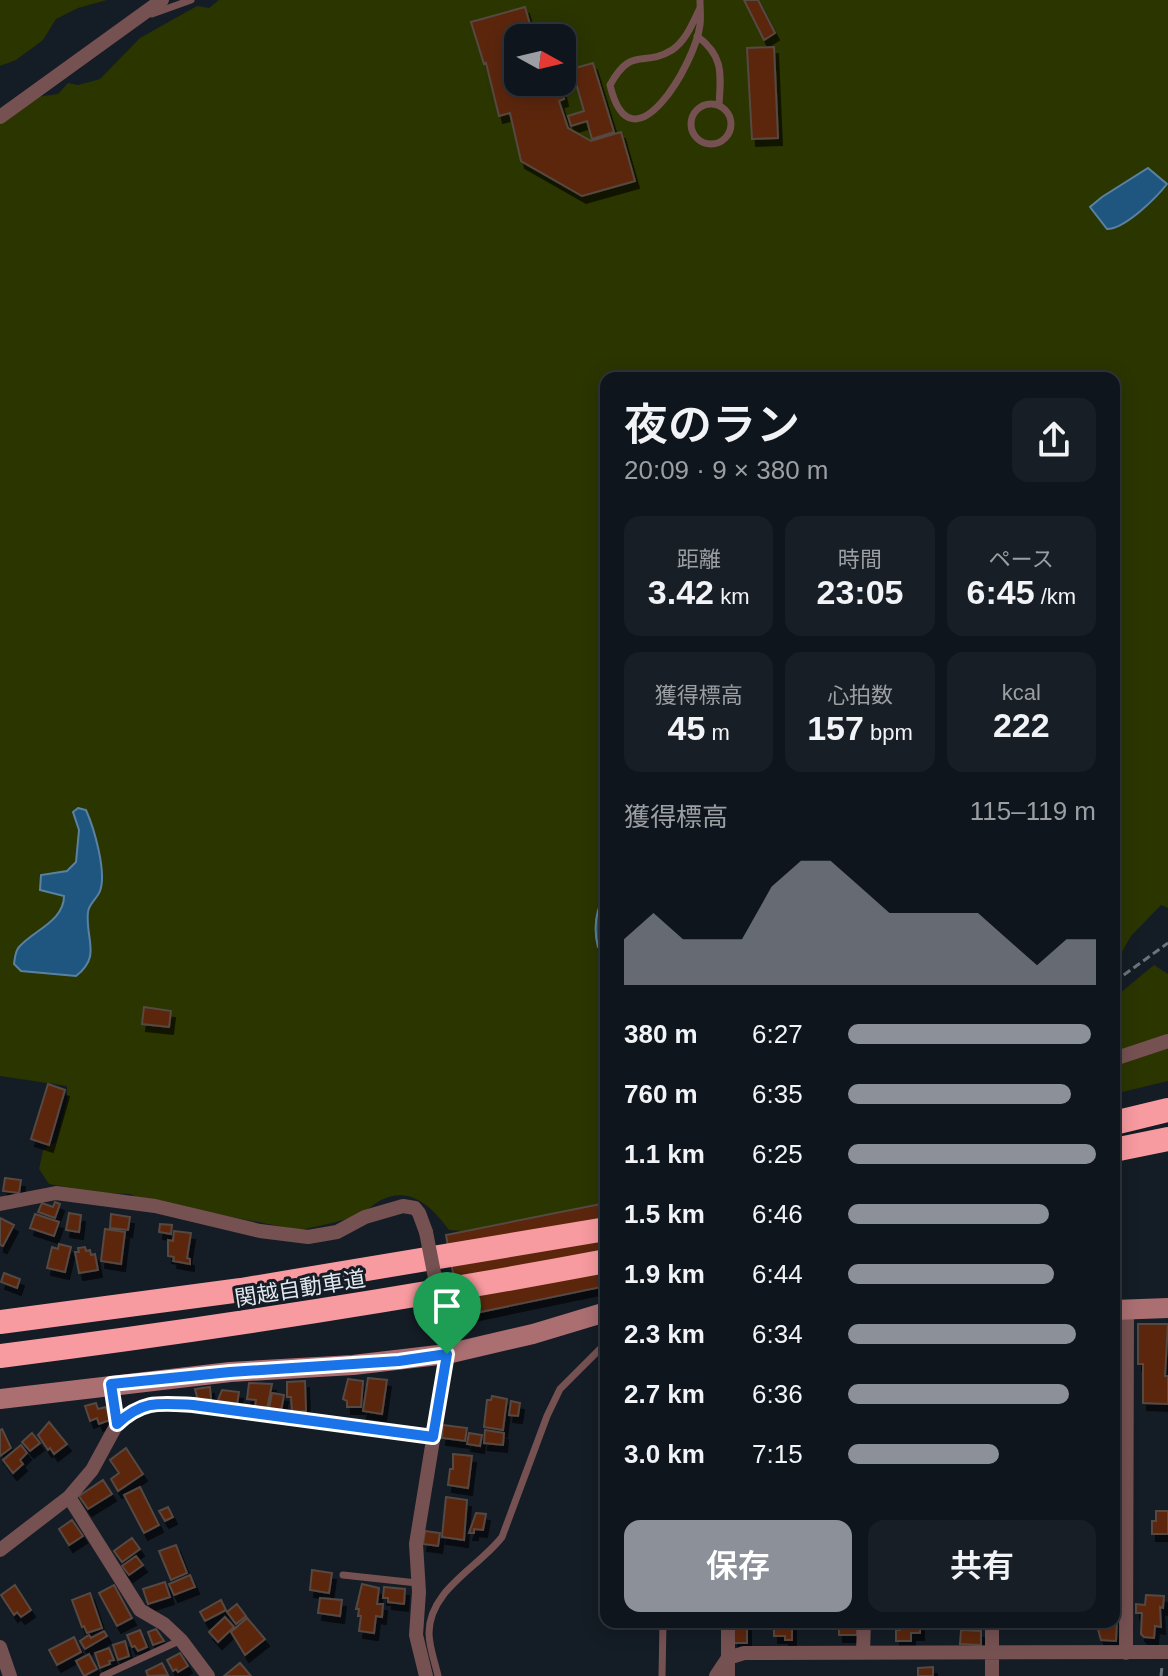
<!DOCTYPE html>
<html lang="ja">
<meta charset="utf-8">
<style>
:root{--surface:#0f151c;--page:#181e25;--text:#f1f3f6;--muted:#9b9fa3;--line:#2f343b;--accent:#8c9099}
body{margin:0;font-family:Helvetica,"Noto Sans JP",sans-serif;background:var(--page);color:var(--text);height:100vh;display:flex;flex-direction:column;font-size:30px;white-space:nowrap}
*{box-sizing:border-box;margin:0}
p{font-size:26px;color:var(--muted)}
.icon{flex:none;width:44px;height:44px;fill:none;stroke:currentColor;stroke-width:2;stroke-linecap:round;stroke-linejoin:round}
.map{position:relative;flex:1;overflow:hidden}
.panel{position:absolute;left:600px;top:372px;width:520px;height:1256px;display:flex;flex-direction:column;background:var(--surface);border-radius:16px;box-shadow:0 4px 20px #0003,0 0 0 2px var(--line)}
.panel>*{flex:none}
.needle{width:52px;rotate:98deg}
.buttons{position:absolute;left:504px;top:24px;display:grid;gap:16px}
.buttons a{display:grid;place-items:center;width:72px;height:72px;border-radius:16px;background:var(--surface);box-shadow:0 4px 20px #0003,0 0 0 2px var(--line);font-size:40px}
.pin{position:absolute;display:grid;place-items:center;width:68px;height:68px;color:#fff;margin:-82px -34px;border-radius:50% 50% 50% 0;rotate:-45deg;box-shadow:0 0 8px #0007}
.pin .icon{rotate:45deg}
.round{display:grid;place-items:center;flex:none;width:84px;height:84px;border-radius:16px;background:var(--page)}
.overview{display:flex;align-items:center;justify-content:space-between;height:136px;padding:0 24px}
h1{font-size:44px;font-weight:600;line-height:60px}
.metrics{display:grid;grid-template-columns:repeat(3,1fr);gap:12px;height:136px;padding:8px 24px}
.metrics div{display:grid;align-content:center;border-radius:16px;background:var(--page);text-align:center}
.metrics b{font-size:34px;font-weight:600}
.metrics small{font-size:22px;font-weight:400}
.metrics p{font-size:22px}
.chart{height:224px;padding:16px 24px}
.chart p{display:flex;justify-content:space-between}
.chart svg{width:100%;height:144px;margin-top:8px;fill:var(--accent);opacity:.7}
.primary-button{display:flex;gap:16px;margin-top:auto;padding:16px 24px}
.primary-button a{flex:1;height:92px;border-radius:16px;background:var(--accent);color:#fff;font-size:32px;font-weight:600;line-height:92px;text-align:center}
.primary-button a+a{background:var(--page);color:var(--text)}
ul{padding:0 24px;list-style:none;font-size:26px}
li{display:grid;grid-template-columns:128px 96px 1fr;align-items:center;height:60px}
li i{height:20px;border-radius:10px;background:var(--accent)}
.map>svg:first-child{display:block}
</style>
<div class="map">
<svg width="1168" height="1676" viewBox="0 0 1168 1676">
<defs>
<filter id="shadow"><feDropShadow dx="4" dy="7" stdDeviation="0" flood-color="#0009"/></filter>
</defs>
<rect width="100%" height="100%" fill="#141c25"/>
<path fill="#2b3500" fill-rule="evenodd" d="M0,0h107l-29,8 -22,11 -13,21 -27,20 -16,6z
M219,0h949v908l-7,-3 -30,31 -17,30v-588h-508v826l-144,27 -13,-1c-16,-22 -38,-45 -68,-30 -7,4 -13,10 -21,14 -19,8 -41,12 -61,16l-156,-30 -13,-6 -30,-1 -51,-9 -10,-15 4,-19 13,-8 11,-42v-14l-67,-10v-952l36,-27 22,-3 10,-11 10,2 22,-6 40,-41 57,-32 12,2zM518,38h44v44h-44z
M1154,965l14,9v63l-54,18v-57z
M1168,1044v37l-54,13v-30z"/>
<path fill="#1f567f" stroke="#5a82a0" stroke-width="2" d="M1148,168l19,16c-11,14 -42,45 -60,45l-17,-22 12,-10z
M78,808l8,2c8,18 21,62 14,81 -3,8 -11,12 -12,21 -3,27 14,44 -12,64l-55,-5 -7,-7c1,-6 1,-13 5,-17 15,-17 45,-26 45,-51l-24,-6 1,-15 26,-4 9,-9 3,-32 -6,-18z
M606,892v61l-8,-6c-5,-19 -2,-38 8,-55z"/>
<path fill="#5c250a" stroke="#564843" stroke-width="2" filter="url(#shadow)" d="M744,0h14l17,33 -11,7z
M525,7l6,21 6,-2 3,12h-22v44h42l4,17 -5,2 9,27 23,13 30,-9 14,49 -53,15 -61,-35 -11,-48 -11,3 -13,-53 -2,1 -13,-42z
M774,47l4,91 -26,1 -5,-91z
M593,63l21,69 -22,7 -5,-18 -16,5 -3,-10 16,-5 -12,-42z
M144,1007l27,4 -2,16 -27,-3z
M48,1084l17,6 -16,55 -18,-6z
M5,1178l16,2 -2,13 -16,-2z
M55,1202l5,2 -5,14 -17,-6 4,-9 11,4z
M606,1203v83l-145,30 -15,-81z
M69,1213l12,2 -2,17 -13,-2z
M35,1214l24,8 -5,14 -24,-8z
M111,1214l19,3 -2,13 -18,-2z
M0,1218l14,7 -11,21 -3,-1z
M160,1224l12,1 -1,9 -12,-2z
M105,1229l20,3 -4,32 -20,-3z
M174,1231l17,2 -4,25 3,1v5l-17,-3 1,-4 -6,-1v-16l5,1z
M59,1244l12,3 -6,25 -18,-4 5,-21 6,2z
M85,1247l1,4 4,-1 1,5 4,-1 3,16 -19,3 -4,-21h4l-1,-4z
M4,1273l16,6 -3,9 -16,-6z
M1138,1324h30l-3,52h3v28l-25,-1v-39h-5z
M368,1378l19,2 -5,34 -19,-3z
M348,1379l15,2 -2,26h-14v-6l-4,-2z
M305,1381l1,30 -14,1 -1,-15h-4v-15z
M249,1383l23,1 -5,25 -12,-2 1,-7 -9,-1z
M210,1387l1,12 -13,2 -3,-12z
M222,1390l17,2 -2,13 -20,-2z
M272,1393l12,2 -3,16 -12,-2z
M492,1396l15,3 -4,31 -19,-3 3,-27h4z
M511,1401l9,2 -2,13 -9,-1z
M96,1403l2,6 8,-2 4,13 -11,4 -2,-6 -7,3 -5,-15z
M49,1422l18,22 -13,10 -4,-6 -2,2 -10,-15z
M443,1425l24,3 -2,13 -23,-3z
M2,1429l9,19 -11,8v-26z
M485,1430l19,3 -1,12 -19,-2z
M32,1433l8,10 -10,8 -8,-9z
M469,1433l13,2 -2,11 -13,-2z
M21,1445l6,8 -7,7 3,4 -10,9 -10,-13z
M126,1448l17,26 -25,17 -7,-12 8,-6 -9,-13z
M453,1454l19,2 -4,32 -20,-3 2,-16h3z
M103,1480l9,14 -24,15 -9,-13z
M140,1487l19,38 -15,8 -20,-38z
M446,1497l21,3 -3,40 -22,-3z
M168,1507l5,10 -8,4 -6,-10z
M1156,1511h12v23h-16v-13h4z
M476,1513l10,1 -3,16 -9,-1v4h-5z
M72,1520l11,16 -14,9 -10,-16z
M425,1531l15,2 -2,13 -15,-2z
M132,1538l8,11 -18,13 -8,-11z
M176,1545l11,28 -16,7 -12,-29z
M136,1556l7,9 -14,10 -7,-9z
M312,1570l20,3 -3,20 -19,-3z
M190,1575l5,12 -21,8 -5,-11z
M165,1582l5,15 -22,7 -5,-15z
M362,1584l17,4 -2,16h6l-1,13 -6,-1 -2,17 -15,-2 2,-15h-3l1,-7h-3z
M15,1585l16,25 -10,7 -4,-5 -3,3 -13,-20z
M114,1585l18,33 -15,8 -18,-33z
M384,1587l21,2 -1,15 -16,-2v-4h-5z
M90,1593l12,35 -15,5 -3,-7 -2,1 -10,-27z
M1146,1595l18,1 -1,12 -3,-1 1,20 -6,-1 -1,12 -10,-1 -3,-3 1,-21h-6v-9l9,1z
M320,1598l22,2 -2,16 -22,-3z
M221,1600l5,10 -21,11 -5,-9z
M237,1604l9,12 -10,8 -9,-12z
M225,1617l9,10 -16,15 -9,-10z
M247,1618l18,21 -20,16 -14,-23z
M1114,1618l3,1 -1,22 -15,-1 -5,-18h18z
M734,1622h13v21h-13z
M774,1622h18v18h-7v-4h-11z
M839,1622h18v13h-18z
M900,1622h20v11h-9v8h-15v-11h4z
M156,1629l8,12 -11,4 -5,-13z
M140,1630l7,17 -9,4 -3,-5 -3,1 -5,-12z
M961,1630l20,1v14l-21,-1z
M104,1631l3,5 -22,13 -5,-8 9,-6 2,3z
M74,1637l7,15 -24,13 -8,-15z
M125,1641l4,15 -11,4 -5,-15z
M109,1648l5,12 -5,1 1,3 -10,4 -5,-15z
M180,1653l8,13 -10,6 -2,-3 -3,2 -6,-11z
M89,1654l8,15 -13,7 -8,-15z
M162,1663l6,12 -20,1 -2,-5z
M240,1663l11,13h-27z
M933,1667v9h-15v-8z"/>
<g fill="none" stroke-linecap="round" stroke-linejoin="round">
<path stroke="#6c737a" stroke-width="3" stroke-dasharray="8 4" stroke-linecap="butt" d="M1114,982l54,-39
M1161,1676l1,-10"/>
<path stroke="#765152" stroke-width="7" d="M700,0c0,8 1,17 0,25 -5,39 -69,149 -90,60 22,-40 33,-17 62,-35 14,-9 21,-28 28,-42
M152,14l39,-14
M697,36c27,20 24,38 22,69
M691 124a20 20 0 1 1 40 0a20 20 0 1 1-40 0Z
M119,1422c24,-22 42,-19 74,-17l240,32
M343,1575l74,8
M103,1676l78,-36
M438,1676c-3,-14 -9,-29 -9,-43 0,-43 49,-65 73,-96l45,-121 13,-27 46,-46
M662,1676l1,-54"/>
<path stroke="#765152" stroke-width="14" d="M0,117l162,-117
M1114,1059l54,-18
M0,1204l56,-11 99,13 105,25 48,6 29,-5 28,-15 38,-11 12,2 4,5 7,19
M69,1497l71,113 24,14 17,16 27,36
M0,1550l69,-53 23,-27 25,-46 -6,-40
M0,1647l10,29
M863,1652l1,-30
M1126,1653l1,-343
M426,1676l-10,-41 3,-43 -3,-48 31,-190 -2,-25
M716,1676l12,-18 16,-5 424,-1
M728,1676v-54
M992,1676v-54"/>
<path stroke="#ab6f72" stroke-width="20" d="M1114,1310l54,-2
M0,1399l230,-27 123,-7 94,-11 86,-20 73,-22"/>
<path stroke="#f89ba0" stroke-width="24" d="M1114,1123l54,-13
M1114,1150l54,-11
M0,1322l241,-32 365,-61
M0,1356c203,-26 405,-57 606,-95"/>
<path stroke="#765152" stroke-width="14" d="M426,1232l19,97"/>
</g>
<g fill="none" stroke-linecap="round" stroke-linejoin="round">
<g stroke="#fff" stroke-width="16">
<path id="route" d="M447,1354l-14,83 -240,-32c-34,-2 -50,-5 -76,19l-6,-40 119,-12 169,-11z"/>
</g>
<use href="#route" stroke="#1a73e8" stroke-width="10"/>
</g>
<g text-anchor="middle" stroke-width="6" stroke-linejoin="round" paint-order="stroke">
<g font-size="22" fill="#e2e8ee" stroke="#141c25">
<text transform="translate(300 1288) rotate(-9)" y="8">関越自動車道</text>
</g>
</g>
</svg>
<div class="buttons">
<a><svg class="needle" viewBox="-14 -14 28 28"><path d="M0-13l5 13h-10z" fill="#e53935"/><path d="M0 13l5-13h-10z" fill="#9b9fa3"/></svg></a>
</div>
<div class="pin" style="left:447px;top:1354px;background:#1e9e55"><svg class="icon" aria-label="arrive" viewBox="0 0 24 24"><path d="M6 21V4h12l-3 4 3 4H6"/></svg></div>
<section class="panel">
<div class="overview"><div><h1>夜のラン</h1><p>20:09 · 9 × 380 m</p></div><a class="round"><svg class="icon" aria-label="share" viewBox="0 0 24 24"><path d="M12 15V3M7 8l5-5 5 5M5 13v7h14v-7"/></svg></a></div>
<div class="metrics">
<div><p>距離</p><b>3.42<small> km</small></b></div>
<div><p>時間</p><b>23:05</b></div>
<div><p>ペース</p><b>6:45<small> /km</small></b></div>
</div>
<div class="metrics">
<div><p>獲得標高</p><b>45<small> m</small></b></div>
<div><p>心拍数</p><b>157<small> bpm</small></b></div>
<div><p>kcal</p><b>222</b></div>
</div>
<div class="chart"><p><span>獲得標高</span>115–119 m</p>
<svg viewBox="0 0 160 44" preserveAspectRatio="none"><path d="M0 44V30L10 22L20 30L30 30L40 30L50 14L60 6L70 6L80 14L90 22L100 22L110 22L120 22L130 30L140 38L150 30L160 30V44z"/></svg>
</div>
<ul>
<li><b>380 m</b>6:27<i style="width:98%"></i></li>
<li><b>760 m</b>6:35<i style="width:90%"></i></li>
<li><b>1.1 km</b>6:25<i style="width:100%"></i></li>
<li><b>1.5 km</b>6:46<i style="width:81%"></i></li>
<li><b>1.9 km</b>6:44<i style="width:83%"></i></li>
<li><b>2.3 km</b>6:34<i style="width:92%"></i></li>
<li><b>2.7 km</b>6:36<i style="width:89%"></i></li>
<li><b>3.0 km</b>7:15<i style="width:61%"></i></li>
</ul>
<div class="primary-button"><a>保存</a><a>共有</a></div>
</section>
</div>
